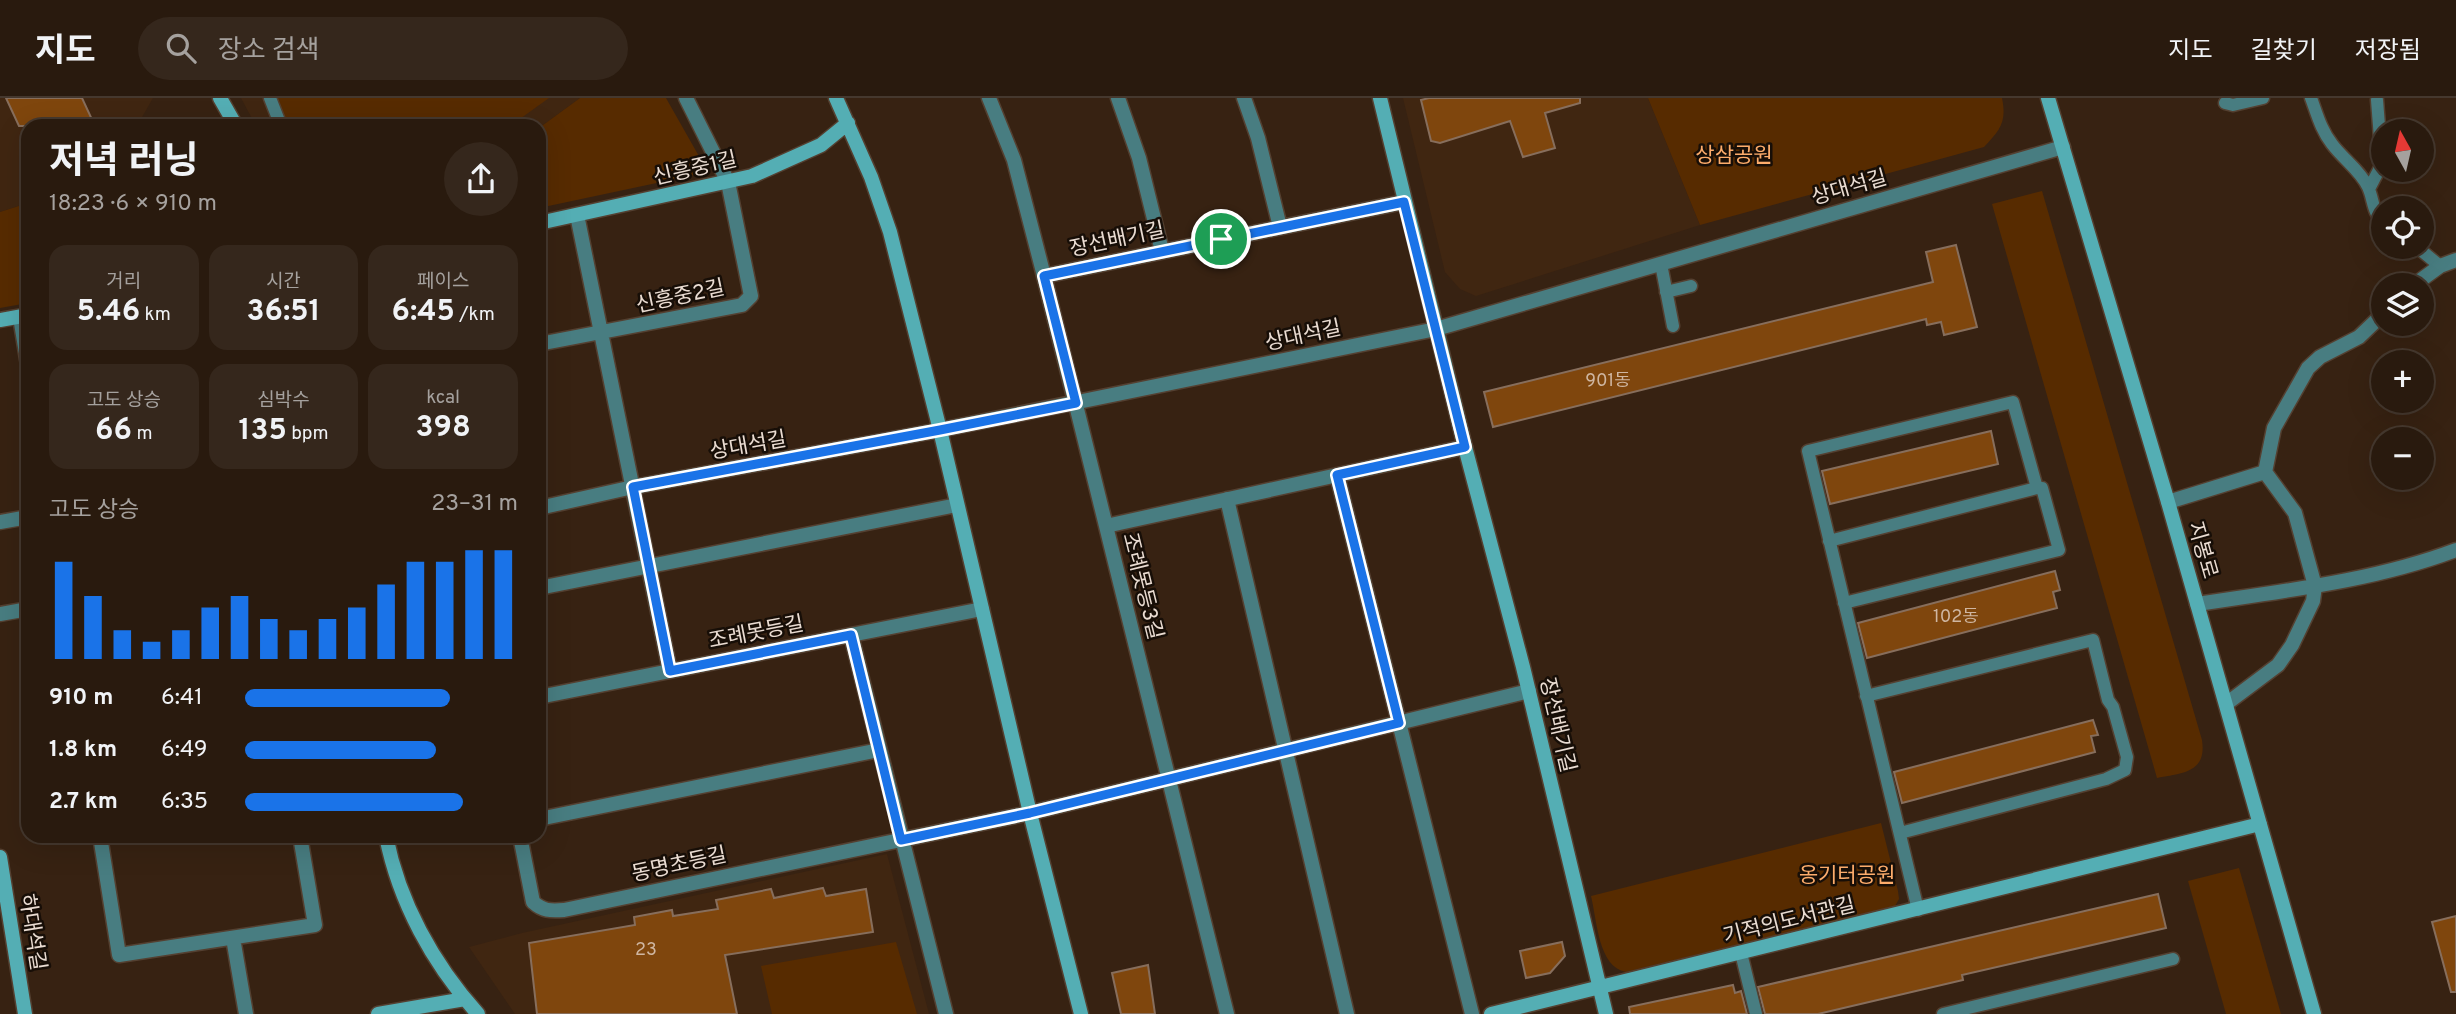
<!DOCTYPE html>
<html lang="ko">
<meta charset="utf-8">
<style>
:root{--surface:#291a0e;--page:#35271c;--text:#f1f3f6;--muted:#a5a19e;--line:#45382e;--accent:#1a73e8}
body{margin:0;font-family:Overpass,"Noto Sans KR",sans-serif;background:var(--page);color:var(--text);height:100vh;display:flex;flex-direction:column;font-size:26px;white-space:nowrap}
*{box-sizing:border-box;margin:0}
p{font-size:23px;color:var(--muted)}
.icon{flex:none;width:38px;height:38px;fill:none;stroke:currentColor;stroke-width:2;stroke-linecap:round;stroke-linejoin:round}
.map{position:relative;flex:1;overflow:hidden}
.drawer{position:absolute;left:21px;top:21px;width:525px;height:724px;display:flex;flex-direction:column;background:var(--surface);border-radius:21px;box-shadow:0 7px 28px #0002,0 0 0 2px var(--line)}
.drawer>*{flex:none}
.needle{width:46px;rotate:352deg}
.buttons{position:absolute;left:2371px;top:21px;display:grid;gap:14px}
.buttons a{display:grid;place-items:center;width:63px;height:63px;border-radius:50%;background:var(--surface);box-shadow:0 7px 28px #0002,0 0 0 2px var(--line);font-size:35px}
.pin{position:absolute;display:grid;place-items:center;width:60px;height:60px;color:#fff;margin:-30px;border:4px solid #fff;border-radius:50%;box-shadow:0 2px 7px #0007}
.round{display:grid;place-items:center;flex:none;width:74px;height:74px;border-radius:37px;background:var(--page)}
.summary{display:flex;align-items:center;justify-content:space-between;height:119px;padding:0 28px}
h1{font-size:38px;font-weight:700;line-height:52px}
.stats{display:grid;grid-template-columns:repeat(3,1fr);gap:10px;height:119px;padding:7px 28px}
.stats div{display:grid;align-content:center;border-radius:18px;background:var(--page);text-align:center}
.stats b{font-size:30px;font-weight:700}
.stats small{font-size:19px;font-weight:400}
.stats p{font-size:19px}
.chart{height:196px;padding:14px 28px}
.chart p{display:flex;justify-content:space-between}
.chart svg{width:100%;height:126px;margin-top:7px;stroke:var(--accent);stroke-width:6}
ul{padding:0 28px;list-style:none;font-size:23px}
li{display:grid;grid-template-columns:112px 84px 1fr;align-items:center;height:52px}
li i{height:18px;border-radius:9px;background:var(--accent)}
header{display:flex;align-items:center;gap:42px;box-sizing:border-box;height:98px;padding:0 35px;background:var(--surface);border-bottom:2px solid var(--line)}
header strong{font-size:33px}
nav{display:flex;gap:38px;margin-inline-start:auto;font-size:24px}
.search{width:490px;height:63px;background:var(--page);display:flex;align-items:center;gap:18px;box-sizing:border-box;padding:0 24px;border-radius:38px;color:var(--muted);font-size:26px}
.map>svg:first-child{display:block}
</style>
<header>
<strong>지도</strong>
<div class="search"><svg class="icon" aria-label="search" viewBox="0 0 24 24"><circle cx="10" cy="10" r="6"/><path d="M15 15l6 6"/></svg>장소 검색</div>
<nav><a>지도</a><a>길찾기</a><a>저장됨</a></nav>
</header>
<div class="map">
<svg width="2456" height="916" viewBox="0 0 2456 916">
<rect width="100%" height="100%" fill="#372212"/>
<path fill="#402611" d="M0,0h153l-16,28h-109v77l-28,9z
M241,0h339l-41,30v-2h-283z
M1403,0h245l52,127 -224,71 -16,-7 -15,-17z
M887,756l42,160h-414l-46,-67 53,-14z"/>
<path fill="#572b00" d="M271,0h278l-39,28h-226z
M580,0h86l34,60 -1,16 -160,34v-80z
M1648,0h354c5,24 -2,32 -18,49l-284,78z
M2042,93l160,549c5,33 -20,33 -45,38l-165,-574z
M28,105v100l-28,5v-96z
M1881,725l17,68 1,8 -4,7 -269,66c-28,-5 -29,-52 -35,-76z
M2239,770l42,146h-55l-38,-133z
M896,844l21,72h-145l-11,-48z"/>
<path fill="#7f460d" stroke="#876e5c" stroke-width="2" d="M6,0h76l13,28h-76z
M1429,0h151v5l-35,10 10,35 -32,9 -13,-36 -70,22 -9,-2 -10,-41z
M1956,147l21,82 -33,8 -3,-13 -14,3 -1,-6 -433,108 -9,-35 449,-110 -7,-30z
M1991,333l7,33 -168,40 -8,-33z
M2055,473l5,19 -7,2 4,16 -190,50 -9,-35z
M2093,622l5,15 -7,1 4,16 -193,51 -8,-31z
M823,790l3,8 40,-7 7,43 -148,23 12,59h-200l-8,-71 106,-18 -1,-8 38,-7 1,6 45,-7 -2,-9 55,-11 3,9z
M2158,796l8,34 -204,47 1,5 -145,34h-53l-7,-27z
M2456,818v76h-5l-19,-70z
M1562,844l3,14 -15,17 -24,5 -6,-27z
M1148,867l7,49h-34l-9,-41z
M1733,887l2,8 6,-2 6,23h-117l-1,-7z"/>
<g fill="none" stroke-linecap="round" stroke-linejoin="round">
<g stroke="#544031" stroke-width="15">
<path id="lane" d="M270,0l11,28
M2311,0c6,16 10,32 21,46 11,15 28,26 36,43 6,13 4,26 16,35
M2225,5l8,2 30,-7
M2369,91l13,-25 -5,-64
M2417,149l23,19
M1661,166l12,62
M1666,194l25,-6
M1829,443l208,-53
M1844,505l215,-53 -17,-62h-5l-24,-86 -205,49c37,153 73,306 110,459
M1866,598l227,-56 15,60 5,7 14,50 -2,13 -19,9 -206,54
M1741,855l15,61
M1943,916l230,-55"/>
</g>
<g stroke="#544031" stroke-width="17">
<path id="street" d="M989,0l25,62 30,116 183,738
M1118,0l21,60 23,93
M1244,0l14,40 22,89
M577,117l93,456
M1044,178l360,-74
M2414,187l26,-19 16,-6
M20,219l8,48
M539,246l203,-39 9,-9 -23,-114 -42,-84
M1337,377l135,539
M1227,401l120,515
M2168,404l97,-30 9,-44 34,-60 12,-11 39,-20 25,-24
M539,410l94,-21 307,-57 496,-101 627,-182
M0,424l28,-5
M1106,428l359,-79
M539,490l418,-83
M2197,506c86,-13 177,-23 259,-54
M0,516l28,-5
M851,537l95,379
M539,599l443,-88
M2226,606l52,-39 14,-20 21,-44 2,-15 -20,-73 -30,-41
M539,721l340,-69
M100,738l19,119 196,-30 -15,-89
M520,738l13,66c10,9 17,9 31,8l466,-97 499,-122
M233,840l13,76"/>
</g>
<g stroke="#544031" stroke-width="17">
<path id="secondary" d="M220,0l16,28
M836,0l35,79 19,55 50,198 90,383 51,201
M1380,0l85,349 58,220 83,347
M2048,0l120,404 146,512
M539,125l213,-47 69,-31 27,-22
M0,222l28,-5
M386,738c13,66 47,128 92,178
M0,759l25,157
M378,916l87,-15
M1491,916l769,-190"/>
</g>
<use href="#lane" stroke="#487d81" stroke-width="12"/>
<use href="#street" stroke="#487d81" stroke-width="14"/>
<use href="#secondary" stroke="#54aeb4" stroke-width="14"/>
</g>
<g fill="none" stroke-linecap="round" stroke-linejoin="round">
<g stroke="#fff" stroke-width="14">
<path id="route" d="M1404,104l61,245 -128,28 62,248 -369,90 -129,27 -50,-205 -181,36 -37,-184 307,-57 136,-27 -32,-127z"/>
</g>
<use href="#route" stroke="#1a73e8" stroke-width="9"/>
</g>
<g text-anchor="middle" stroke-width="5" stroke-linejoin="round" paint-order="stroke">
<g font-size="18" fill="#cfb6a1">
<text x="1608" y="288">901동</text>
<text x="1956" y="524">102동</text>
<text x="646" y="857">23</text>
</g>
<g font-size="21" fill="#fdac6b" stroke="#170e07">
<text x="1734" y="64">상삼공원</text>
<text x="1847" y="784">옹기터공원</text>
</g>
<g font-size="21" fill="#eadcd2" stroke="#170e07">
<text transform="translate(695 70) rotate(-13)" y="7">신흥중1길</text>
<text transform="translate(1849 89) rotate(-16)" y="7">상대석길</text>
<text transform="translate(1117 141) rotate(-12)" y="7">장선배기길</text>
<text transform="translate(680 198) rotate(-12)" y="7">신흥중2길</text>
<text transform="translate(1303 237) rotate(-12)" y="7">상대석길</text>
<text transform="translate(748 347) rotate(-10)" y="7">상대석길</text>
<text transform="translate(2203 452) rotate(74)" y="7">지봉로</text>
<text transform="translate(1143 488) rotate(76)" y="7">조례못등3길</text>
<text transform="translate(756 534) rotate(-11)" y="7">조례못등길</text>
<text transform="translate(1558 627) rotate(77)" y="7">장선배기길</text>
<text transform="translate(679 766) rotate(-12)" y="7">동명초등길</text>
<text transform="translate(1789 822) rotate(-14)" y="7">기적의도서관길</text>
<text transform="translate(33 834) rotate(81)" y="7">하대석길</text>
</g>
</g>
</svg>
<div class="buttons">
<a><svg class="needle" viewBox="-14 -14 28 28"><path d="M0-13l5 13h-10z" fill="#e53935"/><path d="M0 13l5-13h-10z" fill="#a5a19e"/></svg></a>
<a><svg class="icon" aria-label="locate" viewBox="0 0 24 24"><circle cx="12" cy="12" r="6"/><path d="M12 2v4M12 18v4M2 12h4M18 12h4"/></svg></a>
<a><svg class="icon" aria-label="layers" viewBox="0 0 24 24"><path d="M12 4l9 5-9 5-9-5zM3 14l9 5 9-5"/></svg></a>
<a>+</a>
<a>−</a>
</div>
<div class="pin" style="left:1221px;top:141px;background:#1e9e55"><svg class="icon" aria-label="arrive" viewBox="0 0 24 24"><path d="M6 21V4h12l-3 4 3 4H6"/></svg></div>
<section class="drawer">
<div class="summary"><div><h1>저녁 러닝</h1><p>18:23 · 6 × 910 m</p></div><a class="round"><svg class="icon" aria-label="share" viewBox="0 0 24 24"><path d="M12 15V3M7 8l5-5 5 5M5 13v7h14v-7"/></svg></a></div>
<div class="stats">
<div><p>거리</p><b>5.46<small> km</small></b></div>
<div><p>시간</p><b>36:51</b></div>
<div><p>페이스</p><b>6:45<small> /km</small></b></div>
</div>
<div class="stats">
<div><p>고도 상승</p><b>66<small> m</small></b></div>
<div><p>심박수</p><b>135<small> bpm</small></b></div>
<div><p>kcal</p><b>398</b></div>
</div>
<div class="chart"><p><span>고도 상승</span>23–31 m</p>
<svg viewBox="0 0 160 44" preserveAspectRatio="none"><path d="M5 44V10M15 44V22M25 44V34M35 44V38M45 44V34M55 44V26M65 44V22M75 44V30M85 44V34M95 44V30M105 44V26M115 44V18M125 44V10M135 44V10M145 44V6M155 44V6"/></svg>
</div>
<ul>
<li><b>910 m</b>6:41<i style="width:75%"></i></li>
<li><b>1.8 km</b>6:49<i style="width:70%"></i></li>
<li><b>2.7 km</b>6:35<i style="width:80%"></i></li>
</ul>
</section>
</div>
